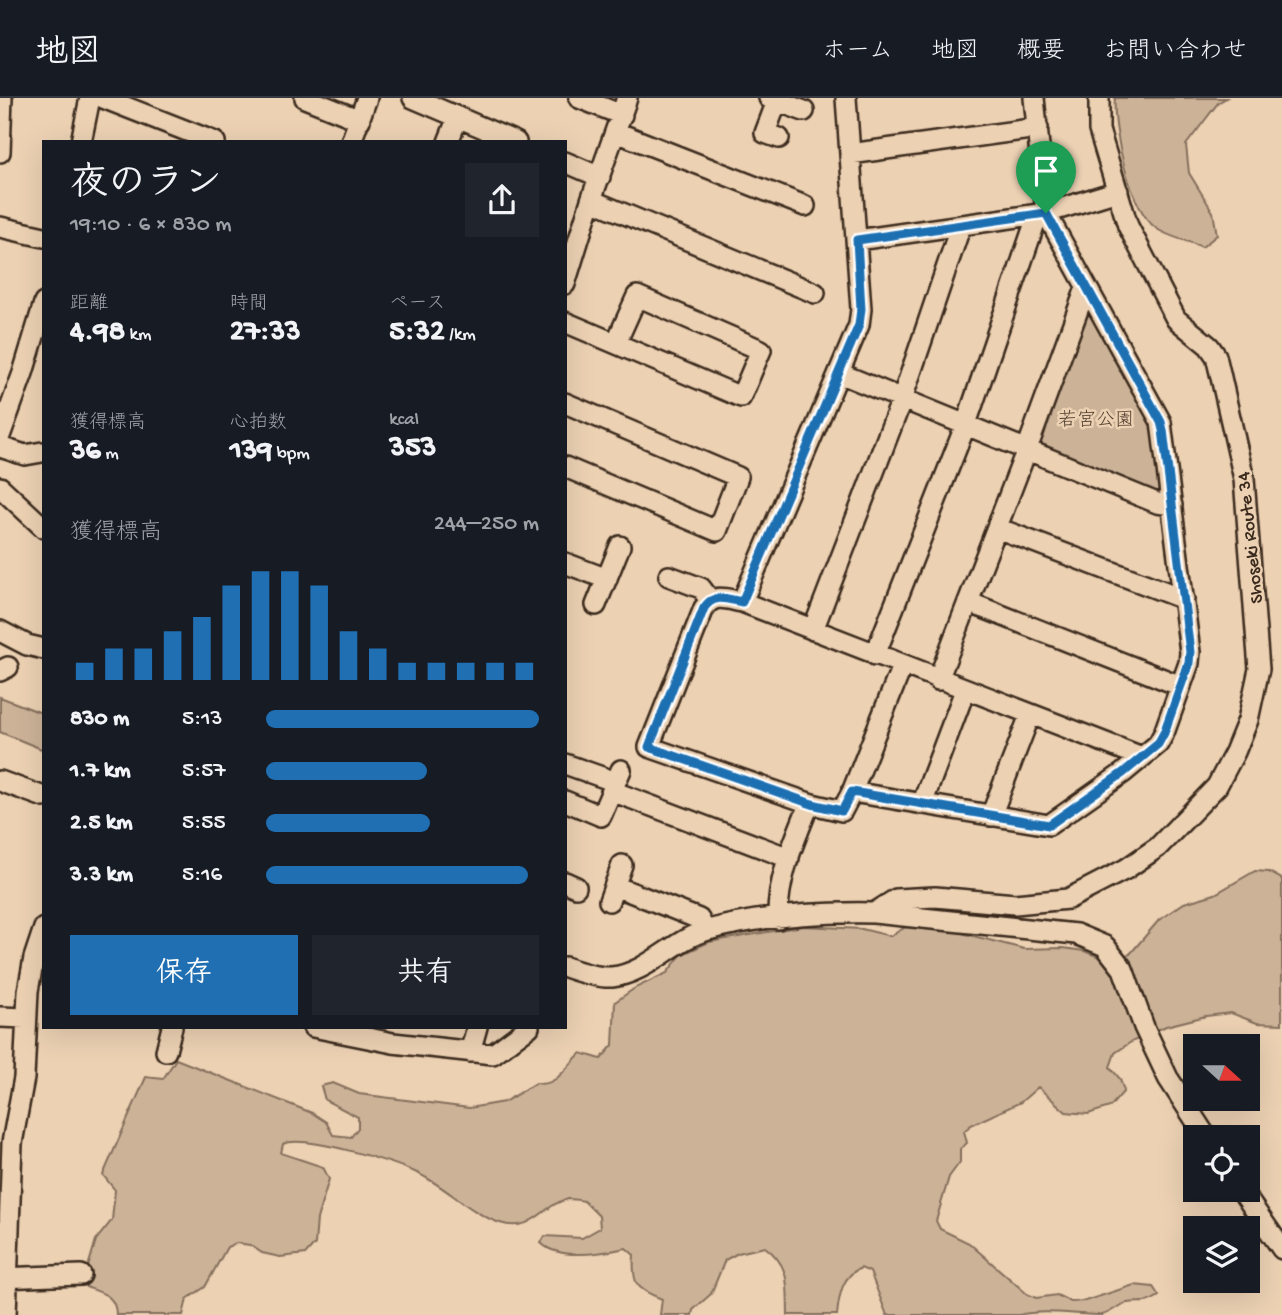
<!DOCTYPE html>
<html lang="ja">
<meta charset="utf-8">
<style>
:root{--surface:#171b24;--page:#20242c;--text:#f1f3f6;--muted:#9ea1a6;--line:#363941;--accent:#1f6fb2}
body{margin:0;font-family:"Gochi Hand","Klee One",sans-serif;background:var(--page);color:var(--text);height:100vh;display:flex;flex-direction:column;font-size:26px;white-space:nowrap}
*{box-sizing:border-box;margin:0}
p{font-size:23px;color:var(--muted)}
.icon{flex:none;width:38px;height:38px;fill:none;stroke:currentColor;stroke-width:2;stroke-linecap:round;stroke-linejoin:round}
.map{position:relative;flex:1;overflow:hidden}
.side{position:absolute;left:42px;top:42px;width:525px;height:889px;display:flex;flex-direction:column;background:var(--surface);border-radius:0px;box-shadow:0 7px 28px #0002}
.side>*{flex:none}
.needle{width:46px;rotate:111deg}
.controls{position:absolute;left:1183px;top:936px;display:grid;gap:14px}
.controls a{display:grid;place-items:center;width:77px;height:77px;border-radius:0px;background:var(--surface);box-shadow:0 7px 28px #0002;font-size:35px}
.pin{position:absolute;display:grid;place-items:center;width:60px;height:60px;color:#fff;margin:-72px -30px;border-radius:50% 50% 50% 0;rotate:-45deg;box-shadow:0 0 7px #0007}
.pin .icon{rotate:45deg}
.round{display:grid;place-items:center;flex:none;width:74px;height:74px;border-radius:0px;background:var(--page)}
.overview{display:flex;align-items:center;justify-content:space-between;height:119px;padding:0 28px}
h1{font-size:38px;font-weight:700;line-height:52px}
.stats{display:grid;grid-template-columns:repeat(3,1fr);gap:10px;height:119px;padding:7px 28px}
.stats div{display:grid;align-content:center}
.stats b{font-size:30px;font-weight:700}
.stats small{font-size:19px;font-weight:400}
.stats p{font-size:19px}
.chart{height:196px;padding:14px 28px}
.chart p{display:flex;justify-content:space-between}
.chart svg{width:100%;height:126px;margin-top:7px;stroke:var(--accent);stroke-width:6}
.button{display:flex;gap:14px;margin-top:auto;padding:14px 28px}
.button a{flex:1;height:80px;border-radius:0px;background:var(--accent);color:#fff;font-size:28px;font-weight:700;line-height:80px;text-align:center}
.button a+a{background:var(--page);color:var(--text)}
ul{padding:0 28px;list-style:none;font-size:23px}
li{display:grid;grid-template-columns:112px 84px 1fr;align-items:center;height:52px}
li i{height:18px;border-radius:9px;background:var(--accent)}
header{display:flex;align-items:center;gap:42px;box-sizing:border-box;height:98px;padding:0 35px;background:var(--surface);border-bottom:2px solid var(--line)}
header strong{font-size:33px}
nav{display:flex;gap:38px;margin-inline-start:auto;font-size:24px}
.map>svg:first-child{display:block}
</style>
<header>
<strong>地図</strong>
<nav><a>ホーム</a><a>地図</a><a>概要</a><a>お問い合わせ</a></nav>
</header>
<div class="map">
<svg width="1282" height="1217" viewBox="0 0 1282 1217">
<rect width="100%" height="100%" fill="#ecd1b3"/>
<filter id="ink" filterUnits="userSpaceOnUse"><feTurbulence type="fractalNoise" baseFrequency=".0143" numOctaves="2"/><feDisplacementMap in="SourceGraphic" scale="14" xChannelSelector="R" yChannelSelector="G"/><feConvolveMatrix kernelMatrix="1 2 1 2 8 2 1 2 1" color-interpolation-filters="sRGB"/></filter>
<g filter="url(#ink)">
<path fill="#ccb398" stroke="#846e5b" stroke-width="2" d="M1115,0h111l-8,5 -32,42 3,28 24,39 4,23 -15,12c-14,-6 -33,-10 -45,-18 -27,-19 -45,-100 -42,-131z
M1087,199l70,131 7,63 -10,5 -122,-50z
M0,599l44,17v36l-44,-18z
M1255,773l14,1 13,7v145l-25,-1 -26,-10 -25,3 -40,10 -35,16 -16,11 -5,14 10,12 4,12 -14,16 -22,7 -22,-2 -28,-25 -17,15 -50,23 -7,6 3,12 -7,6v13l-11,15 -13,44 4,8 29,14 58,51 9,4 21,-3 14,7 14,-1 49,-16 19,2 6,9c-14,9 -17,5 -32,7 -9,2 -16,10 -25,12 -24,0 -60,-6 -83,0h-132l-17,-43 -9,-4c-19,7 -22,28 -24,47h-49c-1,-29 3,-49 -23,-68l-27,6 -13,7 -14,34 -18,16 -1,5h-32l2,-16c-27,-10 -30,-16 -28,-44l-8,-7c-23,5 -67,13 -85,-5l4,-7 37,2 18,-10 -1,-12 -15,-15c-5,-1 -11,-2 -16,-2 -25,5 -35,35 -68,24 -31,-10 -54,-37 -83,-50 -23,-11 -113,-39 -134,-29l-2,9 42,14 6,12 -12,40 -2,25 -9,10 -26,3 -18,-4 -12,-8 -14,-2 -9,4 -22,40 -18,12 -4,16h-67c0,-20 -14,-22 -30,-28l2,-20 8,-27 16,-20 3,-30 -12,-15 43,-98 17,2 13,-20 136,54 14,9 7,13 18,2 7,-9v-11l-33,-17 -4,-14 12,-3 26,11 110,14 35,-6 32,-19c21,5 31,-18 45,-30l20,6 12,-14 2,-43 20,-14 32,-15 14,-18 28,-13 94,-16 59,3 28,7 16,-9 36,1 82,21 39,-1 21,3 23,9 23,-6 29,-34 25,-17 31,-9z"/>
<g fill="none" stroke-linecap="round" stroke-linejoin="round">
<g stroke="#3b2a1e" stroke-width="24">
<path id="minor" d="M103,0l112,44
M305,0l55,22
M413,0l103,44
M579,0l43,17
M769,0l35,13
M846,0l15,211 -2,16 -117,277c-16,-3 -28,-9 -38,6l-55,139 163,57 30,7 10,-19 197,33 74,-52 35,-29 6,-11 25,-70 1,-11 -29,-230 -115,-209 -12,-115
M777,3l-12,32 14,5
M616,34l189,74
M81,44l9,-44
M351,44l16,-44
M448,44l10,-25
M0,54l2,-54
M850,56l188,-26
M565,64l35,15
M591,102l224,93
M0,129l44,10
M857,142l189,-27 72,-22
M565,186l26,-84 36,-102
M565,224l176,75 20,-47 -124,-54 -21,47
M839,275l318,130 15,2
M565,305l173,74 -21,54 -152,-64
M0,338l23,-63 21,-70
M0,349l25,8 17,-3
M0,389l44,41
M997,430l187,71
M565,465l42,16
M669,478l32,12 9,12
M742,504l400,155
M968,504l213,84
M596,507l24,-59
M813,532l89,-231 59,-174
M0,533l27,14 17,4
M875,557l91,-231 72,-210
M0,573l8,-4
M938,582l89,-231 59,-161
M565,666l51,18
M0,683l44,16
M612,693l177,67
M852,694l50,-126
M565,703l36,15 20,-46
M922,706l43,-114
M991,718l39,-101
M565,784l11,5
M615,788l84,33 6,11
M609,803l13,-36
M874,815l22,-14 19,-1 20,-1 80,7 53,-5 58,-30 32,-22 59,-61 18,-34 13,-32 11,-51 -15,-190 -24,-106 -4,-17 -7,-10 -33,-27 -48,-93 -29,-96v-32
M778,821c-1,-38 14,-72 28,-107l6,-8
M565,869c14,5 33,11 47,10 36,-4 62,-38 96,-47 53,-14 111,-18 166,-17l202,21 29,12 18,23 21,58 24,51 39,60
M0,919l25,1
M313,929l80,16 100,11 36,-27
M166,953l6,-24
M470,954l7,-25
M1241,1092l41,59
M0,1180l81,-3
M6,1217l6,-172 12,-65 4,-87 6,-33 10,-30"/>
</g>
<use href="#minor" stroke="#ecd1b3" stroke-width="19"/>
</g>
</g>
<g fill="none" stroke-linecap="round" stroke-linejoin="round" filter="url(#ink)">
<g stroke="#fff" stroke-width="14">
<path id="route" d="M1046,115l115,209 2,8 27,222 -1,11 -25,70 -6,11 -35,29 -74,52 -197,-33 -10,19 -30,-7 -163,-57 55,-139c10,-15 22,-9 38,-6l117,-277 2,-16 -4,-69z"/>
</g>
<use href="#route" stroke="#1f6fb2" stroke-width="9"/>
</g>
<g text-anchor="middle" stroke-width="5" stroke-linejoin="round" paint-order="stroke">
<g font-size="19" fill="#513f30" stroke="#ecd1b3">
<text x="1096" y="327">若宮公園</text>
</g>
<g font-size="19" fill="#3b2a1e" stroke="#ecd1b3">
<text transform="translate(1248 440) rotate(-96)" y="7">Shoseki Route 34</text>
</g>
</g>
</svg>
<div class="controls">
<a><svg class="needle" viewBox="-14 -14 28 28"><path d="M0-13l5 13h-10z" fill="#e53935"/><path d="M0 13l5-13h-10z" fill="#9ea1a6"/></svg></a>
<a><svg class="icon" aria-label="locate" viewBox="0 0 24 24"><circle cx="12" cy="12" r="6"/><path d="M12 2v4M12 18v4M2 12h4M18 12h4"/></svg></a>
<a><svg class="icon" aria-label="layers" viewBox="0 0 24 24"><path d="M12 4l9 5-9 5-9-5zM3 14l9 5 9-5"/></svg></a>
</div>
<div class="pin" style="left:1046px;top:115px;background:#1e9e55"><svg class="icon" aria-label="arrive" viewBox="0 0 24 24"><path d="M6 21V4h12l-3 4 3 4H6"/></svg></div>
<section class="side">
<div class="overview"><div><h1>夜のラン</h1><p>19:10 · 6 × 830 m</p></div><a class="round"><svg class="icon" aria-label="share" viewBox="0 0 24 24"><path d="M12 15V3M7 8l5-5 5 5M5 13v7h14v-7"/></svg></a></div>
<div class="stats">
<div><p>距離</p><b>4.98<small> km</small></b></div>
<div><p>時間</p><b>27:33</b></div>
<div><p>ペース</p><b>5:32<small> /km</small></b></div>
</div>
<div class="stats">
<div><p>獲得標高</p><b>36<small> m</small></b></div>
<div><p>心拍数</p><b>139<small> bpm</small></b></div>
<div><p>kcal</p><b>353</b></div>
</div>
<div class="chart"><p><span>獲得標高</span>244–250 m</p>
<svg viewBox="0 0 160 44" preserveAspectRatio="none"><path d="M5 44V38M15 44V33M25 44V33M35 44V27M45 44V22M55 44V11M65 44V6M75 44V6M85 44V11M95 44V27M105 44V33M115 44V38M125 44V38M135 44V38M145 44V38M155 44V38"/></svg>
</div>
<ul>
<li><b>830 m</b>5:13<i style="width:100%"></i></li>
<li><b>1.7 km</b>5:57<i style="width:59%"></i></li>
<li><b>2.5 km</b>5:55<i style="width:60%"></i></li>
<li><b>3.3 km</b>5:16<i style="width:96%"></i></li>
</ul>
<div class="button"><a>保存</a><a>共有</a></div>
</section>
</div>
